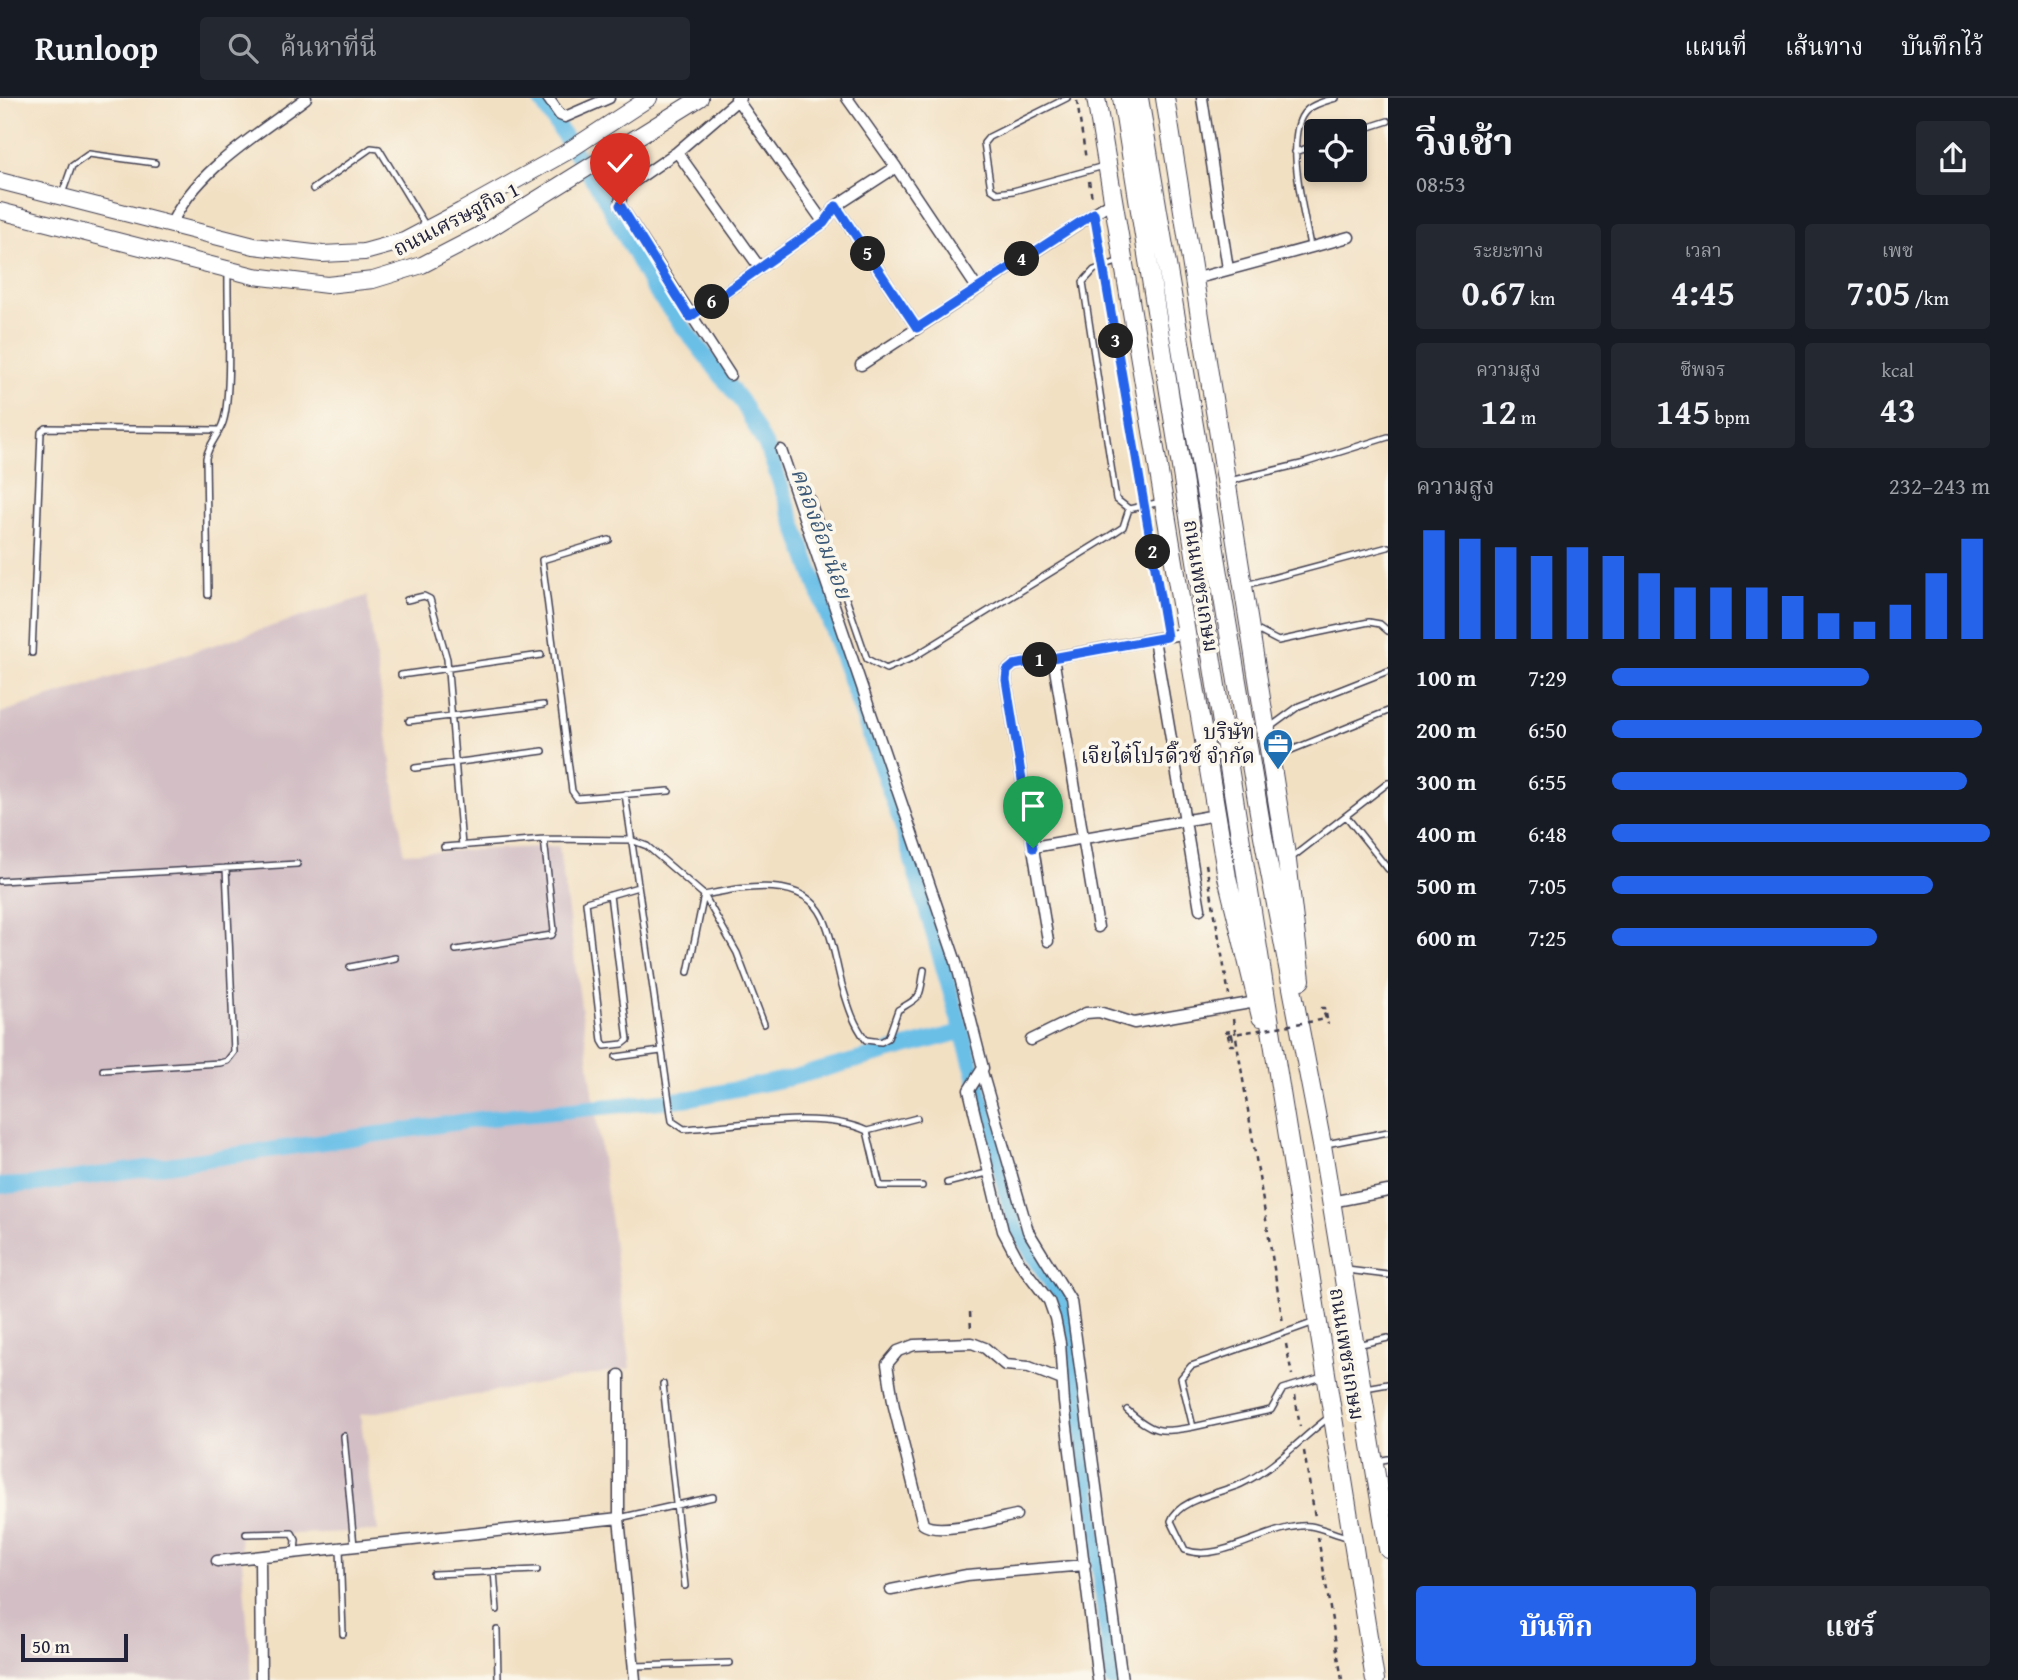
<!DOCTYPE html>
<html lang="th">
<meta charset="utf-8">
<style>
:root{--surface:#171b24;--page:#242831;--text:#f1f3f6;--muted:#9ea1a6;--line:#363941;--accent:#2563eb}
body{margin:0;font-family:"Gentium Book Plus","Noto Serif Thai",serif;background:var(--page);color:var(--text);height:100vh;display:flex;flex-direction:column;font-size:26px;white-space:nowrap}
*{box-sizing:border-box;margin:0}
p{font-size:23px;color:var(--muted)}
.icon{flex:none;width:38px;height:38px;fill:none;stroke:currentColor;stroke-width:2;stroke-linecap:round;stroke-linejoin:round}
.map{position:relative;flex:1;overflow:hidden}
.sheet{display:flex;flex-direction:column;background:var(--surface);width:630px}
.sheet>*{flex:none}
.buttons{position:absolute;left:1304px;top:21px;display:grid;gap:14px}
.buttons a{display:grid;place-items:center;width:63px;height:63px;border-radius:7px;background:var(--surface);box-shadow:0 4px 10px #0003;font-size:35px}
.scale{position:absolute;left:21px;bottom:18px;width:107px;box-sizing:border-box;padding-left:7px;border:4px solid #22223b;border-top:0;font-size:19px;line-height:24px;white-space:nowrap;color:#22223b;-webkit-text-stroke:5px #fbf7ec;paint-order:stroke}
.pin{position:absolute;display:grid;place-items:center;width:60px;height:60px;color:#fff;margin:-72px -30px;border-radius:50% 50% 50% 0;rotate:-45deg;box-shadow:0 0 7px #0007}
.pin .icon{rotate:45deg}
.km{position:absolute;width:35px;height:35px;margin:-18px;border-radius:50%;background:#222;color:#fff;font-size:19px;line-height:35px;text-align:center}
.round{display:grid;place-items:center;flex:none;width:74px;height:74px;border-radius:7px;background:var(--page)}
.headline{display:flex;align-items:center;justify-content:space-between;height:119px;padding:0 28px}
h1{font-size:38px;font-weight:700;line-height:52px}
.metrics{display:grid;grid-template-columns:repeat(3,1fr);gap:10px;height:119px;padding:7px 28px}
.metrics div{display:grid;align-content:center;border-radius:7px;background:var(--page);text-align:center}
.metrics b{font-size:35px;font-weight:700}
.metrics small{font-size:19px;font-weight:400}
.metrics p{font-size:19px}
.chart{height:196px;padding:14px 28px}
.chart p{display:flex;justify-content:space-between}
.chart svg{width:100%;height:126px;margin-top:7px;stroke:var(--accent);stroke-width:6}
.action{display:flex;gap:14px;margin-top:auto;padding:14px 28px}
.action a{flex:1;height:80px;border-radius:7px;background:var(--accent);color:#fff;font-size:28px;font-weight:700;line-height:80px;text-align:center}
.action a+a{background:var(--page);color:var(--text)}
ul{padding:0 28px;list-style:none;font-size:23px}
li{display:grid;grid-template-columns:112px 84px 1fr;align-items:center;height:52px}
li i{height:18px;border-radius:9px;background:var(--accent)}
header{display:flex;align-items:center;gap:42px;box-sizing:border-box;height:98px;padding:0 35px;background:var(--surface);border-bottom:2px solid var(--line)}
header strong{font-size:33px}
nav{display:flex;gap:38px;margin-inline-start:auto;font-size:24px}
.search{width:490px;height:63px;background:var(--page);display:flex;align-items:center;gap:18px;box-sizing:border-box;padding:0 24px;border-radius:7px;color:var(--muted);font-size:26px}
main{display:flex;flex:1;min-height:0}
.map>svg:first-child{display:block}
</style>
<header>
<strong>Runloop</strong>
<div class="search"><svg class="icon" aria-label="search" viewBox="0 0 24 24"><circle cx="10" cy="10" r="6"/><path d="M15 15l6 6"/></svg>ค้นหาที่นี่</div>
<nav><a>แผนที่</a><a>เส้นทาง</a><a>บันทึกไว้</a></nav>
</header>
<main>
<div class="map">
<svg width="1388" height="1582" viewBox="0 0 1388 1582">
<rect width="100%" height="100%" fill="#fbf7ec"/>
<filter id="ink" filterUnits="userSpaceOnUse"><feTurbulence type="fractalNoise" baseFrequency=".0143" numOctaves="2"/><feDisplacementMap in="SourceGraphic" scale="14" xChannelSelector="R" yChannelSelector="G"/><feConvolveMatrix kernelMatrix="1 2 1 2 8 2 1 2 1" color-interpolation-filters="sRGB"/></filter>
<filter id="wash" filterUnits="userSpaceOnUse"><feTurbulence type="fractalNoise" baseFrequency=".00686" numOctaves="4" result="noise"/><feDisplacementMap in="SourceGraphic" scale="28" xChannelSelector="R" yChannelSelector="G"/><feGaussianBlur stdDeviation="1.57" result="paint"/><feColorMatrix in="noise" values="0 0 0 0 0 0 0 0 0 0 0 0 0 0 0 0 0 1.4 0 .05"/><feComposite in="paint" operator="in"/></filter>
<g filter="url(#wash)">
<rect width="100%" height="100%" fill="#f2e0c3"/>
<path fill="#d2bec4" d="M367,498l37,257 155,-7 72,522 -271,47 18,116 -138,5 12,144h-252v-967z"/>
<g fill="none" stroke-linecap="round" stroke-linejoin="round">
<path stroke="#6bbfe7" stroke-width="16" d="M539,0l63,95 50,94 91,117 26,48 132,371 89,304 25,100 45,70 10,39 43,344
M0,1088l37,-2 444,-65 211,-21 99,-20 170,-46"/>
</g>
</g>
<g filter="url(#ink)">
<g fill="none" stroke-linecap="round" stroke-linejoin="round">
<g stroke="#413e4f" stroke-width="8">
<path id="service" d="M1067,0l-78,39 -5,6 7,46 6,4 16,-2 91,-25
M1354,34l34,-11
M1295,54l21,-7
M313,91l58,-41 8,1 48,79
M62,96l10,-28 17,-12 66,9
M1310,148c-5,-29 -27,-113 -4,-135 7,-7 20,-10 30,-13
M1120,163l-26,9 -11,12 33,217 13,10 32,-7
M1229,383l72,-17 87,-27
M811,399l56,162 19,10 26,-11 196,-121 15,-10 6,-18
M609,442l-67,20 30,231 5,7 92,-7
M1246,487l142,-38
M208,497l-2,-137c3,-14 11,-21 16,-33 11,-25 5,-121 6,-152
M407,502l17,-4 6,3 17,60 15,187
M1253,530l25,13 91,-19 11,2 8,7
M32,555l9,-221 5,-4 172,2
M401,577l140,-20
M409,623l134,-16
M1269,630l30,-22 89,-35
M1274,659l114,-46
M415,670l128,-17
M625,696l47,327 12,8c52,-3 138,-20 183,2l13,55h42
M1346,718l42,53
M444,749l100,-8 87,1 16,6 57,49 33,58 27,71
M1290,761l98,-76
M0,783l297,-17
M610,797l18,145 -5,4 -18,2 -3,-5 -16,-139 52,-15
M456,852l96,-15 2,-5 -10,-91
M350,869l45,-9
M688,874l16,-77c37,-7 99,-21 119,22 10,21 13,47 19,68 6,20 11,38 24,55l15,2 7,-4 10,-28c25,-15 21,-10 26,-40
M616,959l45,-6
M103,972l117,-7 7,-2 7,-9 -8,-184
M867,1033l50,-13
M1326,1046l62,-12
M947,1085l40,-10
M1347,1172l41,5
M1315,1224l-124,44 -10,12 12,49 78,-17 12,-21 39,-12
M1357,1247l31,-7
M663,1286l22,202
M1365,1290l23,-4
M1127,1312c26,23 32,23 66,17
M1328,1320c-29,22 -54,51 -87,66 -20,9 -63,15 -70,37l14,29c36,14 85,-27 125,-24 12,2 25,8 37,11
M344,1338l10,110
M1377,1363l11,-2
M619,1420l94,-21
M246,1436l46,-1 4,7 -1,13
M340,1450l3,86
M494,1473l3,39
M433,1476l104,-4
M497,1532l1,50
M635,1568l95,-3"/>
</g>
<g stroke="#413e4f" stroke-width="13">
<path id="minor" d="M548,0l12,17 5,2 44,-19
M736,0l88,125
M847,0l49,69
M1202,0l26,171
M677,54l83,116
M836,108l81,122
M171,127c24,-55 89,-92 135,-127
M1194,181l155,-42
M690,219l134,-94 12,-17 60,-39 81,121
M861,267l252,-164
M730,277l-110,-170 2,-15 55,-38 63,-54
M781,352l175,512 27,106 -14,22 34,141 17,32 29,38 6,17 5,25 4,59 34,278
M1154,541l46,270
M1053,559l45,270
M1033,749l183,-32
M1048,843l-42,-261 1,-9 7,-6 172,-32
M1031,942l55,-27 13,-1 35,11 122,-21
M982,974l46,159 43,70 51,379
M1331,1104l57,-11
M619,1277v143l16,162
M1016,1417c-19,4 -78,21 -93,9l-29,-117 -7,-43 11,-13 16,-6 58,-2 13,5 20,17 24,2 33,13
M260,1459l1,123
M217,1463l402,-43
M891,1492l76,-15 118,-10"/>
</g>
<g stroke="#413e4f" stroke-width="18">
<path id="secondary" d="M0,83l254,65 68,8 42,-2 40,-11 57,-30 104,-58 84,-55
M0,113l254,65 73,9 46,-5 49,-15 56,-29 222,-138"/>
</g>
<g stroke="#413e4f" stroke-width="20">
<path id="primary" d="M1096,0l131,779 34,140
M1122,0l253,1582
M1139,0l124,738 59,309 66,404
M1165,0l122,763 14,119"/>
</g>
<path stroke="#413e4f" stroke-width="2.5" stroke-dasharray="5 5" stroke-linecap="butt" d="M1077,3l9,59
M1089,83l3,17
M1097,128l5,31
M1105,179l38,218
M1146,417l19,111
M1206,766l23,131
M1233,921l50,304
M1327,921l-2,-11h-3l6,16
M1225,934l6,-1 3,14h-4l-2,-10
M970,1214l1,18
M1286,1246l6,31
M1295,1297l5,32
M1304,1353l11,66
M1318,1439l24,143"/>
<use href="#service" stroke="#fff" stroke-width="5"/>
<use href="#minor" stroke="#fff" stroke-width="10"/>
<use href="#secondary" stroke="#fff" stroke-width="16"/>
<use href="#primary" stroke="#fff" stroke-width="18"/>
<path stroke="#413e4f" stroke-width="2.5" stroke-dasharray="5 5" stroke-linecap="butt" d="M1228,937l99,-16"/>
</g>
</g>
<g fill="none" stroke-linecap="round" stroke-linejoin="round" filter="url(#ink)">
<g stroke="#fff" stroke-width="14">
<path id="route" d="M620,107l70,112 134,-94 12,-17 81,122 177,-115 73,424 -153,28 -7,6 -1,9 27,168"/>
</g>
<use href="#route" stroke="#2563eb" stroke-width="9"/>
</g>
<defs>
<g id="office-pin" transform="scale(1.575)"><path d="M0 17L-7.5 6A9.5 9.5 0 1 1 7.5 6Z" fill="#1f6fb2" stroke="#fbf7ec"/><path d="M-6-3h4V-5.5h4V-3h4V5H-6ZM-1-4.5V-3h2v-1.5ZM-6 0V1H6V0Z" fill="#fff"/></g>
</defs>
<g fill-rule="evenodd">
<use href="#office-pin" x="1278" y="646"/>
</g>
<g text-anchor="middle" stroke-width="7" stroke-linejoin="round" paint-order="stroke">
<g font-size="21" fill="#22223b" stroke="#fbf7ec">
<text transform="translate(456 121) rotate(-27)" y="7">ถนนเศรษฐกิจ 1</text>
<text transform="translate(1201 488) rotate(81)" y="7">ถนนเพชรเกษม</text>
<text transform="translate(1347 1256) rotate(81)" y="7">ถนนเพชรเกษม</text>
</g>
<g font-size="21" fill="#22223b" stroke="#fbf7ec" text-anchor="end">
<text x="1255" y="641">บริษัท<tspan x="1255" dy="24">เจียไต๋โปรดิ๊วซ์ จำกัด</tspan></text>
</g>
<g font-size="23" font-style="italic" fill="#3c5977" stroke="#fbf7ec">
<text transform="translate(822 435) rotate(70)" y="8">คลองอ้อมน้อย</text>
</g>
</g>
</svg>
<div class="buttons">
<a><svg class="icon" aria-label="locate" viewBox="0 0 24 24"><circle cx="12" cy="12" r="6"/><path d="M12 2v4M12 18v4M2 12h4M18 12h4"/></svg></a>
</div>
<div class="scale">50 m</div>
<div class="pin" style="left:1033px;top:750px;background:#1e9e55"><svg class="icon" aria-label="arrive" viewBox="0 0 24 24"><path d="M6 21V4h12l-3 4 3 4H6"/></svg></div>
<div class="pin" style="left:620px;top:107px;background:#d93025"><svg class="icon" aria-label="check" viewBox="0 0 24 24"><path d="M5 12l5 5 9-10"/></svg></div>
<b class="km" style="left:1040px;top:562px">1</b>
<b class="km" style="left:1153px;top:454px">2</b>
<b class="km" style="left:1116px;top:243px">3</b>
<b class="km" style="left:1022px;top:161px">4</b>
<b class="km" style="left:868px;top:156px">5</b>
<b class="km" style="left:712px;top:204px">6</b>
</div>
<section class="sheet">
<div class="headline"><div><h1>วิ่งเช้า</h1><p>08:53</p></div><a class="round"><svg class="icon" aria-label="share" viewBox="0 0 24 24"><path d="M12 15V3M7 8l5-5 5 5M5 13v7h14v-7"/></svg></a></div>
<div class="metrics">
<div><p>ระยะทาง</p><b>0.67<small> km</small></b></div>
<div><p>เวลา</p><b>4:45</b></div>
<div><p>เพซ</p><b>7:05<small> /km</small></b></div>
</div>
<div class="metrics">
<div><p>ความสูง</p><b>12<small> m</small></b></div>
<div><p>ชีพจร</p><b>145<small> bpm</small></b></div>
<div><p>kcal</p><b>43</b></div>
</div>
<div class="chart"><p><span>ความสูง</span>232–243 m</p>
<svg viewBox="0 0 160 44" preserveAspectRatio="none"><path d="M5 44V6M15 44V9M25 44V12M35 44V15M45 44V12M55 44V15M65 44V21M75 44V26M85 44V26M95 44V26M105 44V29M115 44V35M125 44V38M135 44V32M145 44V21M155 44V9"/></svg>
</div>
<ul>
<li><b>100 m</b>7:29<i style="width:68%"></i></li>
<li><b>200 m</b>6:50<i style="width:98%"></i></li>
<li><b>300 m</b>6:55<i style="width:94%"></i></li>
<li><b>400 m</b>6:48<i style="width:100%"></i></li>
<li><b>500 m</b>7:05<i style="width:85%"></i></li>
<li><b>600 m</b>7:25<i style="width:70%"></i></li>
</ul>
<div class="action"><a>บันทึก</a><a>แชร์</a></div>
</section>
</main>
